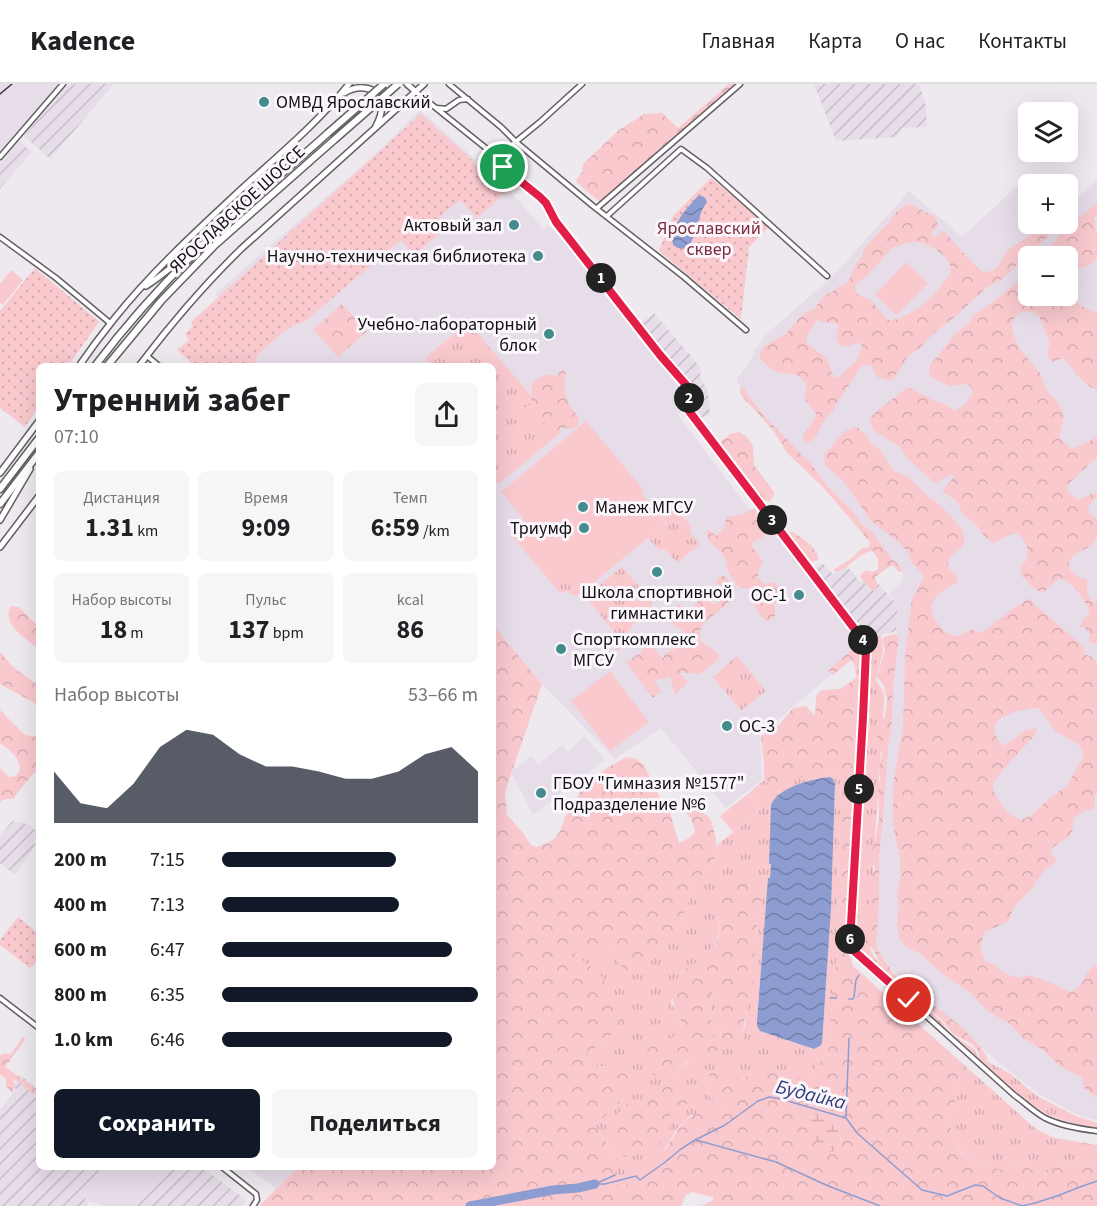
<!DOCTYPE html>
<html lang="ru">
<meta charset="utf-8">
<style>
:root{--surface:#fff;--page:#f6f6f6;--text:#202124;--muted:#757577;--line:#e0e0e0;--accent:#111827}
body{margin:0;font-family:"Source Sans 3",sans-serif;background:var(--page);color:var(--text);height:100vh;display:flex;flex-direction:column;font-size:22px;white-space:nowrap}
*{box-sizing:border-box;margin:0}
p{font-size:20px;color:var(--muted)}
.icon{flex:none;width:33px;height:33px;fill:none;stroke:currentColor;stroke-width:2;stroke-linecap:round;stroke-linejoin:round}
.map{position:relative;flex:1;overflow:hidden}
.drawer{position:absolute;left:36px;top:279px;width:460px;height:807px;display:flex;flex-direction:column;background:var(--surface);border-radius:9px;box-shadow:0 6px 24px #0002}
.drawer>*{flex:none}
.controls{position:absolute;left:1018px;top:18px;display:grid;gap:12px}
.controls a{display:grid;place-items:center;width:60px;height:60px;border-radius:9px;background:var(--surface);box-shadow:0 6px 24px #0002;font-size:30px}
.pin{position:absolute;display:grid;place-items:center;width:51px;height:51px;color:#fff;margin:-26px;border:3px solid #fff;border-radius:50%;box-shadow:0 2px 6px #0007}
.km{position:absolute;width:30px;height:30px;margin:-15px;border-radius:50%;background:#222;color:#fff;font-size:16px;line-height:30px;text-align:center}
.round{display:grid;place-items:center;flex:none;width:63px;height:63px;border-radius:9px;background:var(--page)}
.overview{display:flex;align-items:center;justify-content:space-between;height:102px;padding:0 18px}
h1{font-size:33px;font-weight:700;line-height:45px}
.figures{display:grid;grid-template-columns:repeat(3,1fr);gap:9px;height:102px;padding:6px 18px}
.figures div{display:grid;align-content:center;border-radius:9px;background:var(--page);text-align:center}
.figures b{font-size:26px;font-weight:700}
.figures small{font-size:16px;font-weight:400}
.figures p{font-size:16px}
.chart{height:168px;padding:12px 18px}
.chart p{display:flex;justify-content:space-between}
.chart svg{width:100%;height:108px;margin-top:6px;fill:var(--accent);opacity:.7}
.action{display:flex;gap:12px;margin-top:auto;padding:12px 18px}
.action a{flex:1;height:69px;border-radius:9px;background:var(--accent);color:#fff;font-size:24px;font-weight:700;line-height:69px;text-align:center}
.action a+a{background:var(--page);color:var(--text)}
ul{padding:0 18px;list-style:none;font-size:20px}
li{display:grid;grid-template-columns:96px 72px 1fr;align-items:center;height:45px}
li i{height:15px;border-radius:8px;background:var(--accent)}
header{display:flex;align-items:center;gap:36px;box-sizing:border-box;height:84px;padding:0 30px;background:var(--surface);border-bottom:2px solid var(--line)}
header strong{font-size:28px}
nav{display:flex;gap:33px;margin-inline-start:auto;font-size:21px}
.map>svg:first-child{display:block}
</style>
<header>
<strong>Kadence</strong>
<nav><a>Главная</a><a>Карта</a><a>О нас</a><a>Контакты</a></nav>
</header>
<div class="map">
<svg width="1097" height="1122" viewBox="0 0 1097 1122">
<defs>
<pattern id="industrial-furrows" width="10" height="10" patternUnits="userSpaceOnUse" patternTransform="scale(1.5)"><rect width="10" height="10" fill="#e7dde9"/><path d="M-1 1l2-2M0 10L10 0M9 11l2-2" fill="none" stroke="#c5bdc7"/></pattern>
<pattern id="grass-tufts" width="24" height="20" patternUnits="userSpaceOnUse" patternTransform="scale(1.5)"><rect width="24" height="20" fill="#f9c9ce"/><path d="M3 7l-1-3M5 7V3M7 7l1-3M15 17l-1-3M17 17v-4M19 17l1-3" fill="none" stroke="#d4acb0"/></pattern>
<pattern id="forest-crowns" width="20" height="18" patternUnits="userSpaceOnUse" patternTransform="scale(1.5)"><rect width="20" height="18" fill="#f9c9ce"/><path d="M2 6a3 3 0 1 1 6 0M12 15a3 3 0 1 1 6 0" fill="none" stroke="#d4acb0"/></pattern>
<pattern id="wetland-marsh" width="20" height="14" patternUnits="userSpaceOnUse" patternTransform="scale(1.5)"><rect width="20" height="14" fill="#f9c9ce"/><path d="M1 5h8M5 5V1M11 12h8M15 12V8" fill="none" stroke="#d4acb0"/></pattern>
<pattern id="park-dots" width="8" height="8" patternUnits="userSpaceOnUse" patternTransform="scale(1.5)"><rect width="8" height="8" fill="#f9c9ce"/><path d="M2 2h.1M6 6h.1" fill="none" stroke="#d4acb0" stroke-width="1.8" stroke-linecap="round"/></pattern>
<pattern id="water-waves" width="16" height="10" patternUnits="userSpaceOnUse" patternTransform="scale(1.5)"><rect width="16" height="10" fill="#8d9dd1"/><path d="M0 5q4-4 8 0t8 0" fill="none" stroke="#727fa8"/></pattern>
</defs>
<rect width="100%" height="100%" fill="#eee9ef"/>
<path fill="#e7dde9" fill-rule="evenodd" d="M0,0h58l-58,69z
M420,26l56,50 -2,4 14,15 9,-8 16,18 -2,3 32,37 6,-4 39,46 52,69 47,54v9l-9,12 69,91 43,46 67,90 3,5 -1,4 -99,84 2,45 -36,28 -65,-80 -46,31 -73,-75 -44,-53 -4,-9v-256h-299l-18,-16 12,-10 -4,-6 8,-8 -2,-4 27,-24 -3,-4 156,-136z
M1027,93l8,7h-6v40h39v-16l29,-28v940l-19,-5 -37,-20 -28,-21 -115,-97 -23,-29 -3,-16 17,-217 9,-98 -1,-12 -8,-11 13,-13 1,-9 -99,-107 -67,-82v-5l17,-22 -1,-8h3l8,-12 68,-59 77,-86 53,46zM1029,172h39v40h-39z
M585,652l20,24 -72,55 -22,-43 20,-16 7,9 24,-20 6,6z
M101,1083h65l-29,39h-33l-15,-5 -6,-4z
M248,1083h52l-23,23 -19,-15h-1l-4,-3v-1z"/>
<path fill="url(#industrial-furrows)" d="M68,0h46l-64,75 -26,-23z
M814,0h105l7,21 1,22 -25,1 -5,9 -61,4z
M19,57l13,11 -32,37v-26z
M654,229l47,55 -1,9 8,14 2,24 -11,3 -7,-12 -3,-18 -50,-64z
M822,479l11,11 14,-8 13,16 5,-5 10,3 22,25 1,12 -2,14 -30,8 -55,-69z
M12,737l15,3 12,8v4l-5,7 2,2 -21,30 -15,-12v-27z
M20,991l19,15v77h62l-18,30 6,4 -2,5h-87v-96l16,-21 -3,-3z
M166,1083h36l37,28 5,2 3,4 -6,5h-104z"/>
<path fill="url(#grass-tufts)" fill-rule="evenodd" d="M467,239h2l92,108 -1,2 -59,49 -3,1 -4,-2v-115h-62l-7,-8z
M664,417l6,1 21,24 -1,6 10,12 -23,19 -12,-14 -6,1 -11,-12 19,-15 -12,-13z
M622,483l29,33c3,12 -12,17 -19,26 -6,8 -6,19 -14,25l-5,-5 1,-3 4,-7 -36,-43 -7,3 -3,-1 -5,-4 -6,2 -3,-2 -5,-6 19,-16 19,23z
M881,551l2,16 -7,29 8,13v10l-15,227c-1,11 0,19 6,28l67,64 9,12 23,15 4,8 33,17 26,22 39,20 21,7v5l-20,-3 -31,-11 -30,-20 -145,-132 1,-3 -7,-7 -4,1 -8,-11 -1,-7 16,-288 -2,-8z
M737,572l29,35 -25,20 -28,-34z
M833,684l5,2 3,4 -5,187 -8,90c-4,9 -7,9 -12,15 -3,5 -4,9 -8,13l-19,2 -9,-7 -42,4 -7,-7 -23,1 3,9 -4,13 18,14 -4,6 -30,1 -13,12 -32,54c-12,3 -29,9 -39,0l11,-23 -24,-33 29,-25 -15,-34 -20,1 -7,-10 25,-16 -35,-90c15,3 29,0 43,-3 2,11 5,16 13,25l32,-28 5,3 15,-21 17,-47 17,-15 4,-13v-7l45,-36 -13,-16 15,-13 2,3zM827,693l7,4 1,3 -4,125 -9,134 -2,3 -7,3 -53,-18 -3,-5v-5l11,-143h2l10,-85 17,-8zM763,809l-7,38 -2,31 -10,70 -5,13c-8,4 -16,4 -25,6 -18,5 -29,11 -42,25l-21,-30c12,-5 27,-8 32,-21l-12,-23 10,-30c9,-5 21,-11 28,-19 13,-15 11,-37 12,-56z
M714,904c6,7 5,17 6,25l4,3c-4,5 -5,14 -3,20l-1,3 -5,1 -3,-7 1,-7 -3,-13 2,-10v-13z
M963,980l73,65 19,9 42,7v21c-13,3 -26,-3 -38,0 -6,2 -11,8 -17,8 -7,1 -15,-8 -21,-11l-18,7 -26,-6 -16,-12 -10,-17 -1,-23 9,-20 -1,-14z"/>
<path fill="url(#forest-crowns)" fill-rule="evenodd" d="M729,0h9l-129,113 -9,5 -16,-13 -8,-8 6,-9 1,-8 36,-34 25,-16 18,-1 16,15z
M1097,119v11l-3,4 2,12 1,2v26l-7,7 -12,4 -10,9v4v-26h-26l22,-26z
M908,120l6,1 10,7 11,4 3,10 -7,8 1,2 4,1 6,-6h2c13,14 24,29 39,41l10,-1 5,-5 10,-16 26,-17 9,-9h15l-4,7 -52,48 -17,10 -29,27 -23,18 -14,15 -11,7 -14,22 -5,3 -12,-4 -6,-12h-7l-5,4 -6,11 -17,24 -2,6 -9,9 -9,18 -4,4 -7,1 -3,-5 14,-21c-1,-8 -7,-9 -10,-15 -4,-7 3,-12 -1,-18 -8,-14 -20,-7 -30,-12 -5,-2 -10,-9 -15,-12v-7l4,-6 22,-12 13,-16 7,-6 7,-2 12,-15 12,-6 2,-3 6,-1 4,-5 8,-18 5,-5 1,-6 4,-6 22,-23 8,-11zM917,157c13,4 33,14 34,29 0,5 -4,8 -7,12 -11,15 -36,39 -56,38l-17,-20 -12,-5 -4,-5 1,-6 11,-8 26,-29zM817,236l5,2 14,1 3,3c-2,8 -5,11 1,19 8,4 14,-3 22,-2 -4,24 -9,18 -23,34l-2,1c-9,-6 -5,-11 -10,-18 -5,-7 -15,-12 -21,-18l1,-6z
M1029,188v24h39v-10c3,14 13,21 26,26l3,-1v79c-14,-4 -23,-22 -34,-32l-11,4 -5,-7 3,-11 -11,-28 -7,-4 -6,-1 -6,2 -5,4 -3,6v7l7,18 21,25 7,18 9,9 7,11 1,6 -5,18 3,5 10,9 18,-8 7,-6v24l-3,1 -27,25 1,7 10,8 19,-8v5l-9,9 1,7 8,6v19c-2,3 -4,6 -7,8 -5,4 -12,6 -17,10 -12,12 4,21 14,24 0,10 -1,17 8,23l2,-6v48l-8,-4 1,-6 -6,-8 -5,1 5,-10 6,-6c-6,-13 -15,-29 -30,-34l-11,9 -5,6c-10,-2 -20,-13 -24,-23l2,-6 5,-4c2,-11 -2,-20 -10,-28l-6,2 -18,9 -9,-7 -7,-10 -15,-13 -4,-10 -4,-4 -12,-7 13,-17h-5l-13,7 -5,-1 -25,-23 -7,-11 -26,-16 -5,-12 9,-9 30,-23 25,13 13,5 9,6 10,-7 8,-11 -1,-5 -5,-4 -17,2 -21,-10 1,-10 23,-30 15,-12 7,-10 22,-15z
M342,220l25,27 -29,26 -25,-27z
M564,285l2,5c-5,11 2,36 13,42l-2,11 -7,2 -9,-2 -4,5c-14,-2 -14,-21 -30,-10l-3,-4 1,-3 -2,-6 8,-5 1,-20 2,-4 14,-6 10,3 1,-5z
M741,302l3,1 3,7 18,23 47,48 16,22 24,23 11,16 9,6 20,27 8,7 2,6h-3l-6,-7c-7,3 -12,8 -18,12l2,8 -1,6h-3l-13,-14 1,-3 5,-4 6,2 6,-3v-10l-5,-8c-14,1 -23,17 -37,21l-3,-2 19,-12 10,-10h6l2,-6 -48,-56 -35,-33 -12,-20 -17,-20 -15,-15 -3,-6z
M857,343l9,8 6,9 8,6 14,21 13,5 23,22 6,4 14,13 13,16 2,12c-7,10 -17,11 -17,25l9,8v6c-10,5 -21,12 -25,22 -4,11 13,32 24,32 6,0 11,-5 17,-7l5,4 7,-3 32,-24 13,-8 4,6 50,43v7l6,2 7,6v132l-3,2 1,10 -3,4 -5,-1 -13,9c-1,4 -1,12 -3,15 -4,8 -15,10 -20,17l1,5 4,4 -1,4 -9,5 -11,15 -2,5 -15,14 -6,9 -3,10 -24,11 -5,14 5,15 10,4 7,7 10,4 10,2 4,-3c16,3 30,10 44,17 16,-5 14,-23 27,-28v135l-12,-10 -4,-12 -20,-10 -17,-16 -22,-14 -12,-13 -24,-14 -15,-17 -30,-20 -21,-20 -13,-5 -8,-10 -2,-14 2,-20 -2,-8 3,-17v-21l-7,-32v-42l10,-57 2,-72 7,-56 12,-22 -4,-6 -9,-9 -2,-8 -9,-11 -29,-22 -14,-21 -15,-20 -17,-15 -1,-10 21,-24zM1033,624l7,1 15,22 24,14 4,6v6l-16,29 -16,11 -19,18 -11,5c-10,-4 -15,-9 -21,-18 -3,-5 -8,-12 -7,-17 1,-8 36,-43 43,-51l1,-6 -13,3 -20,15c-4,-4 -7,-7 -9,-13 -5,-17 25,-23 38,-25z
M739,348l8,5 6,9 1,19 20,27v3l-4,6h-6c-7,-12 -15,-21 -23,-32 -8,-10 -12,-17 -22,-25 2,-5 8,-5 10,-10z
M755,422l3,18 3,2h3l4,5v3l-15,8 -1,4 11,16c-5,8 -8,16 1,22l10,-2 8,10 -1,9 -6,2v13l-7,5 -6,-3 -11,-18 2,-12h-10l-6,-2 -5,-9 -4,-5 -4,-17 -15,-14 -3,-10 3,-1 7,6 9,-9 1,-9c6,-3 11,-2 16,-4 5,-1 7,-4 12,-5z
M791,447c12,8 25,14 28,29l-8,2 -10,-9 -12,-18z
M720,492h5l10,11c-3,22 -31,29 -35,44 -1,4 0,7 0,10l18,12 1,6 -19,15 -21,-2 9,10 -13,13 -5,-18 -16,4 7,10 -8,7 -27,-35 15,-11 10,-17 4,2v12l8,10 2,-6 14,-6 4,-16 -17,-12 4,-10 9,-4 12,4 9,-10h5l9,5 6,-3 7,-11 -12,-8z
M11,522l8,1 20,20v22c-12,-9 -39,-26 -28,-43z
M494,538l4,9 44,53 -37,108 2,23 17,19 7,11 6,2c7,-3 17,-6 21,-13 11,-16 -1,-21 25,-24l-5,-12 1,-6 28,-24 19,-11 10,2 8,6 17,35 9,13 9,30 12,-6 4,-5 -4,-14 -5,-5v-3l4,-1 17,6 4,5 5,19 1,13 -4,13 -17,15 -17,47 -15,22 -6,-4 -11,25 -10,4 -10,-1c-8,-8 -11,-14 -13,-25l-5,3 -7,2 -29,-1 28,24 14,18 8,28 -17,19 -25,16 7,10c14,-1 34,-3 45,8 -3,23 -22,36 -39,50l24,33 -2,14 -7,4 -2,6c11,7 26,2 38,-1 3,-15 11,-19 20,-31 16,-24 22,-44 56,-36l3,-7 -17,-13 4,-13 -3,-9 15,-6 8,5 8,7 26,-6 15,2 9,6 19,-1c4,-4 5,-8 8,-13 5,-6 8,-6 12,-15l8,-90 5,-187 -3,-4 -5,-2 -56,16 -11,-1c-3,-7 -2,-13 -2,-20 0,-9 -3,-18 -3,-27l18,-11 14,-17 13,-2 9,10 1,-19 2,-4 4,-3 18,-1 16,-11 -1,-12 -4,-6 -18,15 -5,-4 23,-21 10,2 -16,294c2,8 7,11 7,19l111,99 -5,14 1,14 -9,20 1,23 10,18 16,11 26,6 18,-7c6,3 14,12 21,11 6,0 11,-6 17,-8 12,-3 25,3 38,0v40h-396l12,-6v-3l-21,-5 -6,3 -5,11h-422l40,-39h195zM834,1024l5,1 -1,21 4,12 -22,5 -7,-11 -4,-20 13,-2z
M894,550l5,3 -6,49 -1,36 -4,24 -5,74 -4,35v47l-3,42 2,7 16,23 69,54c8,10 22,21 25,32h-8l-2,-9 -6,-7 -19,-10 -10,-13 -30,-29 -21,-15 -10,-10 -9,-18 -7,-5v-10l3,-11 -2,-5 3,-14v-23l5,-12 -3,-20 3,-6 4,-25 -1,-31 2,-8 -1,-13 3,-11 -5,-16 1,-15 7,-7 2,-17 -3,-14 -7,-9 8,-27 -3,-9 2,-4z
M0,568l12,14 27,20v23l-6,-7 -33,-18z
M0,626l25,25 14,2v31l-13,14 -12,16 -12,2 -2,3v-35l9,9 7,-1c11,-13 -5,-25 -16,-33z
M737,791l9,10 13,-4 4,12 -7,38 -3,61 -9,31 -1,17 -4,5 -6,3 -18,3 -30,12 -13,13v1l-18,-2 -11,-6c-5,-32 31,-22 40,-44 -7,-15 -13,-22 -9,-39 5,-22 33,-23 42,-43 8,-17 0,-38 8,-55 2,-5 8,-9 13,-13zM714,905c6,6 5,16 6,24l3,3 -4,2 2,18 -1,3 -5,1 -3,-7 1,-7 -3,-13 2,-10v-13z
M24,953l1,3 -20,27 33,23 1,3 -4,2c-10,-5 -14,-16 -22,-15l2,7 -3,5 -6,-6v-7l-6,-5v-18l2,-2h9l11,-16z
M668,1001l18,1 4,7v8c-6,6 -12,9 -20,11 0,6 1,14 -2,20 -6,14 -28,23 -42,25 -11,-8 -21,-23 -13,-37 2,-4 6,-7 9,-11 7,-8 10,-10 21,-6 2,-12 14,-16 25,-18z"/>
<path fill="url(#wetland-marsh)" d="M837,1023l3,2 -2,21 4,15 -2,5 -10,2 -4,-2 -3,1c-7,-9 -17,-22 -16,-34l15,-3z"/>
<path fill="url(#park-dots)" d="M421,30l51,46 17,23 8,-7 12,13 -32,29 -17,-18 -21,18 7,10 -32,27 -13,-15 -97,82 -11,3 -13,10 -22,19 -5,12h-58l-18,-16 12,-10 -4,-6 8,-8 -2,-4z
M711,94l59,48 -21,21 -8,72 -82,-68 14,-35z
M35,184l61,51 3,3 -31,44h-29v40l-14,21 -25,-19v-97z
M18,833l21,17v26l-9,8 -30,-23v-5z"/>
<path fill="#f9c9ce" d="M906,178l22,21 -31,32 -22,-20z
M11,186l12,10 -20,25 -3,-2v-19z
M586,337l58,69 -3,3 25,30 -79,65 -15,-18 -19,15 -42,-50 15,-13 -25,-30z
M610,587l39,51 -39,29 -39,-50z
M749,709l13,16 -29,23 -13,-16z"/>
<path fill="url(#water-waves)" d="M698,112c5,-1 8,2 9,6l-5,8 -12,36 -3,3 -9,-1 -5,-3c-4,-18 13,-36 25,-49z
M830,693l3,2 2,5 -4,125 -9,134 -2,3 -6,3 -54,-18 -3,-5v-5l11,-143h2l1,-14h-2l2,-59c7,-18 41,-26 59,-28z"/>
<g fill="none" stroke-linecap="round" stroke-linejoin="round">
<path stroke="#8d9dd1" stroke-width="1.5" d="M830,914h6
M849,915h4l1,-2 2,-17 3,-5
M846,1034l3,-80
M696,1056l80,22 50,23 54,21
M595,1100h10l31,-8 4,4 24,-17 17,-14 14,-9 30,-15 33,-24 11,-4 12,2 65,19 11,15 65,57 25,6 28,-11 8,1 17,12 22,8 13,-3 22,-7 23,-9 17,-6
M595,1100l20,-9"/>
<path stroke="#8d9dd1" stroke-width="9" d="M470,1122l83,-16 25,-2 17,-4"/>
<g stroke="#645f64" stroke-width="7">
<path id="minor" d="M449,0l52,43 15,15 77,64 91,71 62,53
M416,8l81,65 6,10 43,36 10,19 104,133 27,31 2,10 -1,10 1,5 174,229 3,10 -3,67 -13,220 1,9 2,4 161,145c10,7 20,17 31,23 16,8 35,11 52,13
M437,24l9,1 13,-9 9,-1
M0,73l63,-73
M482,89l15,-16 43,-35 42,-38
M597,124l143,-124
M607,132l74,-67 26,19 120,108
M0,153l56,41 54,45
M147,272l12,10
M0,914l39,30
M222,1083l34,27 1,6 -4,6"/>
</g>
<g stroke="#645f64" stroke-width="8">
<path id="tertiary" d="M407,0l9,8
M344,9c13,-8 34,-8 37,10 2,9 -2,17 -6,25
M146,202c19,-12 35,-28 54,-41
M79,282c11,-16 23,-32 35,-47 36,-45 79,-85 121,-124 39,-36 81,-70 114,-111
M139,282c31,-41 65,-81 102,-117l183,-165
M0,389l39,-52
M0,436l30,-51
M0,463l39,-51"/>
</g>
<g stroke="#645f64" stroke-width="9">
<path id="primary" d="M95,282c34,-45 72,-87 113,-126 38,-37 80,-71 120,-107
M107,282l54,-65 54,-56 119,-105
M0,405l39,-51
M0,420l39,-51"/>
</g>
<use href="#minor" stroke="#fff" stroke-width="4"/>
<use href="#tertiary" stroke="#fff" stroke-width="5"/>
<use href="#primary" stroke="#fff" stroke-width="6"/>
<path stroke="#39383a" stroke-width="1.5" d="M0,10l12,-10"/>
<g stroke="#645f64" stroke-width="9" stroke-linecap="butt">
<path id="primary-bridge" d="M328,49l56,-49
M334,56l64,-56"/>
</g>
<use href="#primary-bridge" stroke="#fff" stroke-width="6"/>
</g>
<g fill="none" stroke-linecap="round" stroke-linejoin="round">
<g stroke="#fff" stroke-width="12">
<path id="route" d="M503,83l37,30 6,6 10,19 104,133 27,31 2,10 -1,10 1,5 174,229 3,10 -3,67 -13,225 3,8 56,50"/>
</g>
<use href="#route" stroke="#e11d48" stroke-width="8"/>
</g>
<g fill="#438b8c" stroke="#fbf6fc" stroke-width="2">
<circle cx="264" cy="18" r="6"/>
<circle cx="514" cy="141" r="6"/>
<circle cx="538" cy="172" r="6"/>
<circle cx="549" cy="250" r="6"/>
<circle cx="583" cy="423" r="6"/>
<circle cx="584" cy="444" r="6"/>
<circle cx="657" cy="488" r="6"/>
<circle cx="799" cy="511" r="6"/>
<circle cx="561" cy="565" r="6"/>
<circle cx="727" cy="642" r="6"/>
<circle cx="541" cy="709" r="6"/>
</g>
<g text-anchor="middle" stroke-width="6" stroke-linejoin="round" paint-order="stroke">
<g font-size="18" fill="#111012" stroke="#fbf6fc" text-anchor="start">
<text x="276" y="24">ОМВД Ярославский</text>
<text x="502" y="147" text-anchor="end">Актовый зал</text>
<text x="526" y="178" text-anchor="end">Научно-техническая библиотека</text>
<text x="537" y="246" text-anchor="end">Учебно-лабораторный<tspan x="537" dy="21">блок</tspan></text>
<text x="595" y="429">Манеж МГСУ</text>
<text x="572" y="450" text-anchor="end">Триумф</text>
<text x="657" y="514" text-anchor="middle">Школа спортивной<tspan x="657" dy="21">гимнастики</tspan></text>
<text x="787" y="517" text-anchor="end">ОС-1</text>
<text x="573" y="561">Спорткомплекс<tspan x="573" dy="21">МГСУ</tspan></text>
<text x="739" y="648">ОС-3</text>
<text x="553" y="705">ГБОУ "Гимназия №1577"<tspan x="553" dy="21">Подразделение №6</tspan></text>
</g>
<g font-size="18" fill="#111012" stroke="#fbf6fc">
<text transform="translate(237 125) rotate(-43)" y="6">ЯРОСЛАВСКОЕ ШОССЕ</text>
</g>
<g font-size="18" fill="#7d2f3f" stroke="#fbf6fc">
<text x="709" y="150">Ярославский<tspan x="709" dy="21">сквер</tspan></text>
</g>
<g font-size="20" font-style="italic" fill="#2f3d7d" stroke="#fbf6fc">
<text transform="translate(811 1010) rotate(14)" y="7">Будайка</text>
</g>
</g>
</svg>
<div class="controls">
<a><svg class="icon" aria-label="layers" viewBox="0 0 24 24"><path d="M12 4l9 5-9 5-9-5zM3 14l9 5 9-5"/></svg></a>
<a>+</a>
<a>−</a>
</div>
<div class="pin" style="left:503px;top:83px;background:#1e9e55"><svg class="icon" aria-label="arrive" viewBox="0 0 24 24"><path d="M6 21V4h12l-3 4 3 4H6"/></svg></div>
<div class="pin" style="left:909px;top:916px;background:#d93025"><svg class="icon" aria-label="check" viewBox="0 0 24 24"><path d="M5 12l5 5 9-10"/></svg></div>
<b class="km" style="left:601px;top:194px">1</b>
<b class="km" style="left:689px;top:314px">2</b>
<b class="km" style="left:772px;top:436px">3</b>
<b class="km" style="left:863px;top:556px">4</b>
<b class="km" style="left:859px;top:705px">5</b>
<b class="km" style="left:850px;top:855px">6</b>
<section class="drawer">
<div class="overview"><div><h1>Утренний забег</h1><p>07:10</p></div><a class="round"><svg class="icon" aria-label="share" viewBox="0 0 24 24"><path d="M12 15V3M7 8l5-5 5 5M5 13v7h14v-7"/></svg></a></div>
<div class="figures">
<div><p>Дистанция</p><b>1.31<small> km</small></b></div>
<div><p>Время</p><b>9:09</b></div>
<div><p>Темп</p><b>6:59<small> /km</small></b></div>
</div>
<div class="figures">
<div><p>Набор высоты</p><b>18<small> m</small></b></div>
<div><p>Пульс</p><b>137<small> bpm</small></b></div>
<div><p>kcal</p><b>86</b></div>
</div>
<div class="chart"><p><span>Набор высоты</span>53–66 m</p>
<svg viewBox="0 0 160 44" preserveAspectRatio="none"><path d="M0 44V23L10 36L20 38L30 28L40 13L50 6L60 8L70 16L80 21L90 21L100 23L110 26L120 26L130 23L140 16L150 13L160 23V44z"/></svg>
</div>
<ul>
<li><b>200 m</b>7:15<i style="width:68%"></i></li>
<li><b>400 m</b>7:13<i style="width:69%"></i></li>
<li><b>600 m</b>6:47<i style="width:90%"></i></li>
<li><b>800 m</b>6:35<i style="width:100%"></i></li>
<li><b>1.0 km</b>6:46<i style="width:90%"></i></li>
</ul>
<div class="action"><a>Сохранить</a><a>Поделиться</a></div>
</section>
</div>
